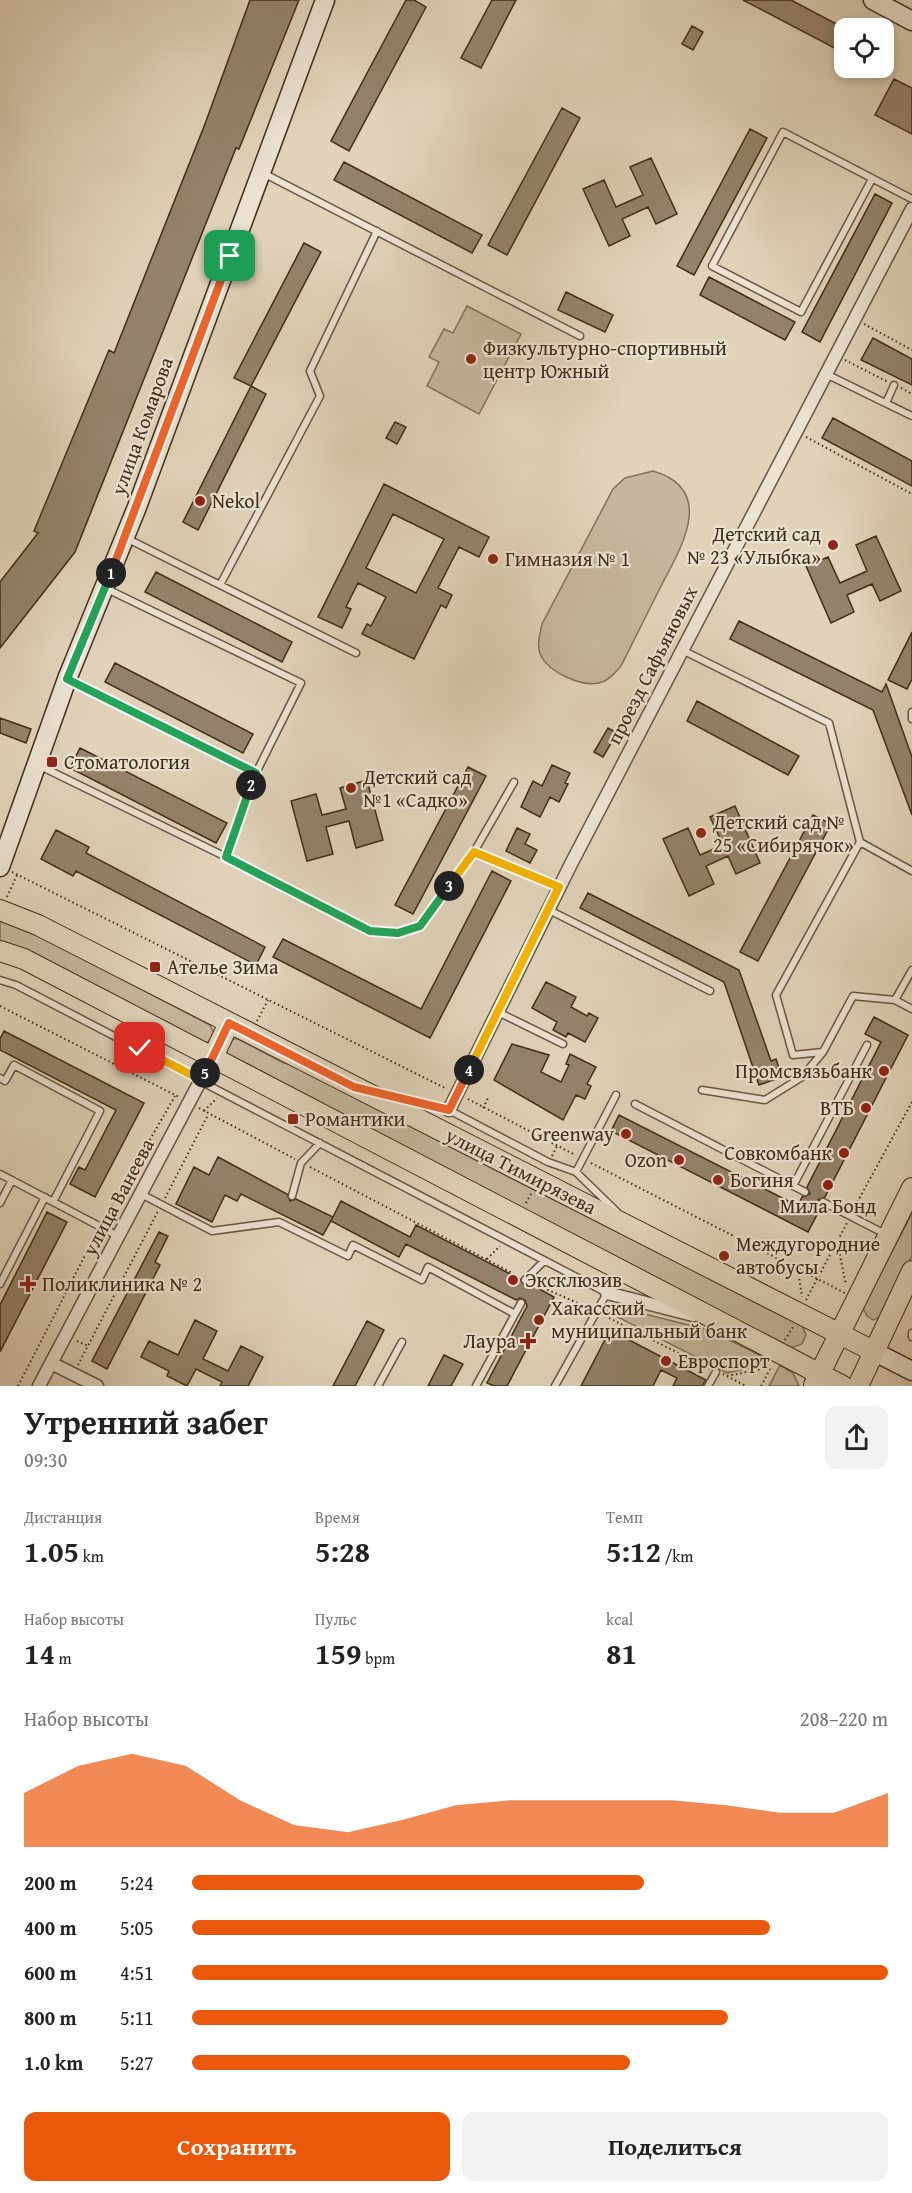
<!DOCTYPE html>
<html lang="ru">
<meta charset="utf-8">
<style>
:root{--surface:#fff;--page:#f2f2f2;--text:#222;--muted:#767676;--accent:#ea580c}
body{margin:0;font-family:"Gentium Book Plus",serif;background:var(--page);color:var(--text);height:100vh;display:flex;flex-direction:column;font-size:22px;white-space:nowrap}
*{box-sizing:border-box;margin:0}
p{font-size:20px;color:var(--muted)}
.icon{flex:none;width:33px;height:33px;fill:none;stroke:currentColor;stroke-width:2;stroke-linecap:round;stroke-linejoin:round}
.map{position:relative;height:1386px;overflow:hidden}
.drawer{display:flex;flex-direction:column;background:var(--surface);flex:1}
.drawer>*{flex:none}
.fabs{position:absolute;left:834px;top:18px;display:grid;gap:12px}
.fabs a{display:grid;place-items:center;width:60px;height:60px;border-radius:12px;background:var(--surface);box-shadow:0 3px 9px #0003;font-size:30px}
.pin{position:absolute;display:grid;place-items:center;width:51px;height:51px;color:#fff;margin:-26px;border-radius:12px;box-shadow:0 3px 9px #0006}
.km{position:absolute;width:30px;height:30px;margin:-15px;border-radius:50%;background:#222;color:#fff;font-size:16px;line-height:30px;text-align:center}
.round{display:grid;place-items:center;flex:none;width:63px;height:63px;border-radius:12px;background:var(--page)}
.overview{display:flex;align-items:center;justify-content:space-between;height:102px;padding:0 24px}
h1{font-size:33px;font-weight:600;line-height:45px}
.metrics{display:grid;grid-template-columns:repeat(3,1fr);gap:9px;height:102px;padding:6px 24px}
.metrics div{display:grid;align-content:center}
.metrics b{font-size:30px;font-weight:600}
.metrics small{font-size:16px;font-weight:400}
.metrics p{font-size:16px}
.chart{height:168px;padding:12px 24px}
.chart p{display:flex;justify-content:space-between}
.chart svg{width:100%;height:108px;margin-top:6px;fill:var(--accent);opacity:.7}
.button{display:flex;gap:12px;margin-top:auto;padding:12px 24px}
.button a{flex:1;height:69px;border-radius:12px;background:var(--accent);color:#fff;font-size:24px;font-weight:600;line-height:69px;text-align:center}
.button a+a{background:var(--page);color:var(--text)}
ul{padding:0 24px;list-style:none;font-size:20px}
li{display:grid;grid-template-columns:96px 72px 1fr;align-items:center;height:45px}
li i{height:15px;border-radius:8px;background:var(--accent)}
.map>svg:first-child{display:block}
</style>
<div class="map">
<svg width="912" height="1386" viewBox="0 0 912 1386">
<rect width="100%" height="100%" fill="#e0d3ba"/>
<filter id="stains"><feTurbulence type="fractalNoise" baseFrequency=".00333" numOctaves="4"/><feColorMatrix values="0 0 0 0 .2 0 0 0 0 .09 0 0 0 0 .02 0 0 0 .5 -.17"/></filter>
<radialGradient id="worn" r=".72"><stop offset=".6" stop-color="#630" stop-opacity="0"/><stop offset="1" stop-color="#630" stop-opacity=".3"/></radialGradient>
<path fill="#c5b79e" stroke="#83725a" stroke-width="1.5" d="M467,306l54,28 -42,80 -52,-28 12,-24 -10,-5 15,-28 9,4z
M653,471c65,19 27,78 7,117 -13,26 -26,52 -39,78 -6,7 -13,15 -22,17 -18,4 -50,-11 -58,-27 -5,-10 -1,-22 1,-32l71,-135 12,-11z
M0,921l43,17 167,87 5,11 -10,8 -205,-100z
M231,1039h7l46,24 13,3 504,256 5,13 -4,9 -14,5 -560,-292 -4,-5z
M912,1213v43l-31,61 -8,3 -6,-4 -4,-8z
M608,1305l101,25 60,30 -2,4 -40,9 -123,-63z
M780,1365l13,8 6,13h-30z"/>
<path fill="#94836c" stroke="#412d17" stroke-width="1.5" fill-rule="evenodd" d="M250,0h49l-60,149 -3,-1 -161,404 -75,96v-66l38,-49 -4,-2 75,-181 5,3 91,-229z
M406,0h8l12,7 -77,144 -18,-10z
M492,0h24l-35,68 -20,-10z
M743,0h48l53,28v25z
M692,26l11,6 -10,18 -11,-6z
M894,79l18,9v46l-37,-19z
M562,108l18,10 -73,137 -19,-10z
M750,129l17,9 -73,137 -17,-9z
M651,158l26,56 -21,10 -8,-17 -26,12 8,17 -21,10 -26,-57 21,-9 12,27 27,-12 -13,-28z
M344,162l138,73 -10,18 -138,-73z
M875,194l17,9 -72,139 -18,-10z
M304,243l17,9 -70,134 -17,-8z
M709,277l86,45 -10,18 -85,-45z
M566,292l47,23 -8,17 -47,-22z
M873,338l39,21v26l-51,-25z
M251,386l15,8 -68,136 -15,-8z
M833,418l79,43v25l-90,-48z
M395,422l11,5 -9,17 -11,-6z
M384,484l105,53 -10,20 -20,-10 -21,41 14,7 -6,13 -5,-3 -27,54 -52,-25 5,-10 4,2 15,-29 -28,-14 -12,24 5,2 -9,19 -24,-11zM393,514l51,25 -28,54 -50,-25z
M876,536l25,55 -21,10 -8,-17 -25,11 7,17 -23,11 -25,-57 22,-9 12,26 27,-12 -11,-26z
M156,572l136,70 -10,20 -137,-70z
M739,621l143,71 4,-8 26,73v58l-39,-105 -143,-71z
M912,632v47l-5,10 -19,-9z
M115,663l138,71 -10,19 -138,-71z
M697,701l102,55 -11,19 -101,-54z
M0,718l31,11 -5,14 -26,-10z
M608,728l9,5 -14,24 -9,-5z
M80,748l147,75 -11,20 -146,-75z
M552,765l18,8 -5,10 3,1 -9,18 -9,-5 -10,20 -19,-10 12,-26 9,5z
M468,767l18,9 -73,138 -18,-9z
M367,780l16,60 -27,8 -7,-27 -23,6 7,27 -26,7 -16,-60 25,-7 6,21 24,-6 -6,-21z
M735,806l25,57 -24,11 -8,-18 -22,10 8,18 -25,12 -26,-57 25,-11 12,27 23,-10 -13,-28z
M813,815l18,9 -73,137 -18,-9z
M517,828l13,6 -5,10 12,6 -7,13 -24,-12z
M56,830l33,17 -3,6 179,94 -9,18 -180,-94 -3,5 -32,-17z
M492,871l19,10 -81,157 -157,-81 10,-18 138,70z
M588,893l151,77 32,91 5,-2 6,18 -23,8 -35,-103 -144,-74z
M546,982l30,15 -5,10 16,9 2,-3 9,5 -13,24 -17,-9 -2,4 -13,-7 4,-8 -25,-14z
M874,1017l34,18 -83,162 -7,3 3,7 -13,25 -197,-101 8,-16 179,91 4,-9 8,-3 -3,-7 74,-145 -16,-8z
M4,1031l140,72 -49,94 -25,-13 9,-17 6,3 31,-60 -116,-60v-11z
M512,1044l37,11 -8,17 20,10 8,-17 -3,-1 4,-10 26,13 -9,17 4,2 -6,13 -9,-4 -13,25 -69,-40z
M218,1157l69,37 3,7 6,-2 37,18 -10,18 -82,-41 -4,7 -12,-6 -13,27 -36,-18 18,-37 15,8z
M341,1201l69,36 6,-12 104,54 8,10 8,-2 18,10 -47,89h-13l-7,-3 40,-77 -2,-6 -5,-2 -4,2 -110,-56 -7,13 -68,-36z
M47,1212l20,10 -67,130v-47z
M159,1232l9,4 -13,26 5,3 -53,104 -15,-8z
M195,1320l22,11 -14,28 25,12 13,-25 22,11 -15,29h-28l2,-4 -26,-13 -9,17 -20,-10 2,-5 -28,-14 8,-16 29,14z
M367,1321l17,9 -8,16 -21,40h-22z
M610,1330l96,50 -4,6h-29l4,-8 -16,-8 -8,16h-72z
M444,1355l19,9 -12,22h-23z"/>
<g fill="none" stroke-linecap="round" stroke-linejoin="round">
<g stroke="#695640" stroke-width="9">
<path id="lane" d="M263,173l317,163
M872,179l-71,133 -89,-46 71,-134 129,67
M826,374l86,42
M886,403l8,-18
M126,538l230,115
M220,585l100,-189 -10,-25 67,-140
M682,650l147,73 31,119
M68,679l188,94
M912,712v7
M38,765l188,92 30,-84 45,-90 -194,-94
M474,852l40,-70
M226,857l144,74 28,2 22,-7 54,-74 85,35
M549,910l161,81
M912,970l-17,30 17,9
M0,980l16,5 591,308 -52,93
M895,1000l-42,-4 -30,56 -30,3 -17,-60 84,-153 52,29
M498,1012l65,32
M0,1078l5,3 9,-16 86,46 -47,91
M702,1090l63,10 37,-23 21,-25
M390,1096l59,14 99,52 28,10 41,40
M635,1104l170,88
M576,1172l40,-77
M0,1174l118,62
M793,1186l74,-141
M141,1194l71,37 67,-9 69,34 5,-11 69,35 6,-13 87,47
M292,1196l9,-33 19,-20
M823,1202l64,33
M0,1203l12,-23
M0,1284l45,-87
M531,1285l-6,-5 19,-19
M912,1333v4
M378,1386l24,-44
M476,1386l45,-83
M708,1386l8,-14"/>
</g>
<g stroke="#695640" stroke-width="15">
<path id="street" d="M449,1110l122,-246 341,-655
M607,1293l86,22
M51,1363l46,23
M39,1386l174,-329"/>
</g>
<g stroke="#412d17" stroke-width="21">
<path id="secondary" d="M873,0l39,21
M0,867l67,-188 70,-172 188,-507
M873,1351l39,20"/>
</g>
<g stroke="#412d17" stroke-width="22">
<path id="primary" d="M0,910l38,15 835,426
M0,951l24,8 819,427
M213,1057l16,-34
M814,1385l98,-197
M858,1386l54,-115"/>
</g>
<path stroke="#412d17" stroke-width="2" stroke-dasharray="1.5 3" stroke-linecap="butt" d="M864,324l48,26
M845,360l43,22
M901,388l11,6
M806,437l106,57
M12,872l435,217
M7,897l10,-22
M0,1006l179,91
M257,1021l11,-21
M468,1099l107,56
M199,1108l96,51
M483,1108l5,-10
M204,1111l13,-13
M552,1156l5,-10
M591,1163l254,130
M310,1167l208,109
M165,1198l43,-83
M526,1203l6,-11
M853,1210l59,-108
M105,1218l70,-122
M837,1241l9,44
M487,1259l13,-13
M798,1270l4,27
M539,1286l50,22
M806,1300l41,-77
M605,1316l105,53
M785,1340l8,-13
M77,1341l11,5
M78,1365l80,-154
M723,1374l23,12
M727,1376l44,-9
M18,1386l78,-152
M761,1386l10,-19"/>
<use href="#lane" stroke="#ebe2d2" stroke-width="6"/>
<use href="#street" stroke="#ebe2d2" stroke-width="12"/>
<use href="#secondary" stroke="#ebe2d2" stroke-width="18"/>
<use href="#primary" stroke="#e0d3ba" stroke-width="20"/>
</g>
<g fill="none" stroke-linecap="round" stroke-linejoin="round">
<g stroke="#fff" stroke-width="12">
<path id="split-1" d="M111,573l119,-317"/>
</g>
<g stroke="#fff" stroke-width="12">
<path id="split-2" d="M111,573l-44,106 189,94 -5,12"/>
</g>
<g stroke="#fff" stroke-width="12">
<path id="split-3" d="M251,785l-25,72 144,74 28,2 22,-7 29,-40"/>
</g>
<g stroke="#fff" stroke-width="12">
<path id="split-4" d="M449,886l25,-34 85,35 -90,183"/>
</g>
<g stroke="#fff" stroke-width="12">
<path id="split-5" d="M205,1073l24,-50 125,64 95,23 20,-40"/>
</g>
<g stroke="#fff" stroke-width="12">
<path id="split-6" d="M140,1048l61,32 4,-7"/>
</g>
<use href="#split-1" stroke="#f0652b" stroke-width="8"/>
<use href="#split-2" stroke="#22a559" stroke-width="8"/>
<use href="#split-3" stroke="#22a559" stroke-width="8"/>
<use href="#split-4" stroke="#f5b400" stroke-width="8"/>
<use href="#split-5" stroke="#f0652b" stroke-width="8"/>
<use href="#split-6" stroke="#f5b400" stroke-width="8"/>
</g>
<g fill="#8f2418" stroke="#ebe2d2" stroke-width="2">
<circle cx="471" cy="359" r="6"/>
<circle cx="200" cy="501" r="6"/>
<circle cx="833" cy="545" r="6"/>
<circle cx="493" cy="559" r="6"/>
<rect x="46" y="756" width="12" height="12" rx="3"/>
<circle cx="351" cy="788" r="6"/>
<circle cx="701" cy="833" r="6"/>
<rect x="149" y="961" width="12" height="12" rx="3"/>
<circle cx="884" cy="1071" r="6"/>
<circle cx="866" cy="1108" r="6"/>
<rect x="287" y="1113" width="12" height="12" rx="3"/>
<circle cx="626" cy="1134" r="6"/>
<circle cx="844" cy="1153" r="6"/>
<circle cx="679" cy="1160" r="6"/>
<circle cx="718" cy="1180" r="6"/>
<circle cx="828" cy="1185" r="6"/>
<circle cx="724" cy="1256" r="6"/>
<circle cx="513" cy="1280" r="6"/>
<path d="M25 1275h6v6h6v6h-6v6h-6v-6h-6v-6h6z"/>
<circle cx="539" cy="1320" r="6"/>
<path d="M525 1332h6v6h6v6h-6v6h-6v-6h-6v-6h6z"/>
<circle cx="666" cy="1361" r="6"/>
</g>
<g text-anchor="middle" stroke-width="4.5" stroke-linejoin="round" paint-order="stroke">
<g font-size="20" fill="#412d17" stroke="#ebe2d2" text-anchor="start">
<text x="483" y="355">Физкультурно-спортивный<tspan x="483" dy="23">центр Южный</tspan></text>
<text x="212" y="508">Nekol</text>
<text x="821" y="541" text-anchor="end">Детский сад<tspan x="821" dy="23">№ 23 «Улыбка»</tspan></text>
<text x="505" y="566">Гимназия № 1</text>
<text x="64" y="769">Стоматология</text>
<text x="363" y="784">Детский сад<tspan x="363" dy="23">№1 «Cадко»</tspan></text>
<text x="713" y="829">Детский сад №<tspan x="713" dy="23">25 «Сибирячок»</tspan></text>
<text x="167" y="974">Ателье Зима</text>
<text x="872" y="1078" text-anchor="end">Промсвязьбанк</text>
<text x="854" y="1115" text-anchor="end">ВТБ</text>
<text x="305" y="1126">Романтики</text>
<text x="614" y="1141" text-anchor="end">Greenway</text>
<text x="832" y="1160" text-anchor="end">Совкомбанк</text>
<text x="667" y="1167" text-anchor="end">Ozon</text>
<text x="730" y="1187">Богиня</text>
<text x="828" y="1213" text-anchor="middle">Мила Бонд</text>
<text x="736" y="1251">Междугородние<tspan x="736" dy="23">автобусы</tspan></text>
<text x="525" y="1287">Эксклюзив</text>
<text x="42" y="1291">Поликлиника № 2</text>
<text x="551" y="1315">Хакасский<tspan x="551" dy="23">муниципальный банк</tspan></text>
<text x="516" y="1348" text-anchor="end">Лаура</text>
<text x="678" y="1368">Евроспорт</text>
</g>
<g font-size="20" fill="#412d17" stroke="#ebe2d2">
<text transform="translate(142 426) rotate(-70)" y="7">улица Комарова</text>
<text transform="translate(652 665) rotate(-63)" y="7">проезд Сафьяновых</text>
<text transform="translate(521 1171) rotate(27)" y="7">улица Тимирязева</text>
<text transform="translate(118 1197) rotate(-62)" y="7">улица Ванеева</text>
</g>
</g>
<rect width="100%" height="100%" filter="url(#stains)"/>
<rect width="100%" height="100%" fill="url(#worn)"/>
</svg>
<div class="fabs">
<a><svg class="icon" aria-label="locate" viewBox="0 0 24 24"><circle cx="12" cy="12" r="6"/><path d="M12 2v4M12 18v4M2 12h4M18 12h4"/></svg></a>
</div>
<div class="pin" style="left:230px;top:256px;background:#1e9e55"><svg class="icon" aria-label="arrive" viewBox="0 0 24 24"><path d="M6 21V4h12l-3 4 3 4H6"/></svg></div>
<div class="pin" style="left:140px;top:1048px;background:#d93025"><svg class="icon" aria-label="check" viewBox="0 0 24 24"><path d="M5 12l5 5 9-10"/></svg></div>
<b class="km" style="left:111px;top:573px">1</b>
<b class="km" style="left:251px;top:785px">2</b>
<b class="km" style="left:449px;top:886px">3</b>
<b class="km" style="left:469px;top:1070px">4</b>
<b class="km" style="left:205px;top:1073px">5</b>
</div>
<section class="drawer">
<div class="overview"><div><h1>Утренний забег</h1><p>09:30</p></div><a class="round"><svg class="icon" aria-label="share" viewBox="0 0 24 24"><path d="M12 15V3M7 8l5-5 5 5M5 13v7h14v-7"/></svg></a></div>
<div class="metrics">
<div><p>Дистанция</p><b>1.05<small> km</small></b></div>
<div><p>Время</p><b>5:28</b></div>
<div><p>Темп</p><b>5:12<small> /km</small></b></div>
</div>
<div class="metrics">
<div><p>Набор высоты</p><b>14<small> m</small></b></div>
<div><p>Пульс</p><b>159<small> bpm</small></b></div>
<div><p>kcal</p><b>81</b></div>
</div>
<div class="chart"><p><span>Набор высоты</span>208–220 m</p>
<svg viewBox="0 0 160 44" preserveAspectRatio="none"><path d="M0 44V22L10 11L20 6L30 11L40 25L50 35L60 38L70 33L80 27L90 25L100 25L110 25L120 25L130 27L140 30L150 30L160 22V44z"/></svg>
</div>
<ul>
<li><b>200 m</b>5:24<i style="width:65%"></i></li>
<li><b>400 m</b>5:05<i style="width:83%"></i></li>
<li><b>600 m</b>4:51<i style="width:100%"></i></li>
<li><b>800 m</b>5:11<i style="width:77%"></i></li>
<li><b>1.0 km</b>5:27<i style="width:63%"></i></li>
</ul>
<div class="button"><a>Сохранить</a><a>Поделиться</a></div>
</section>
